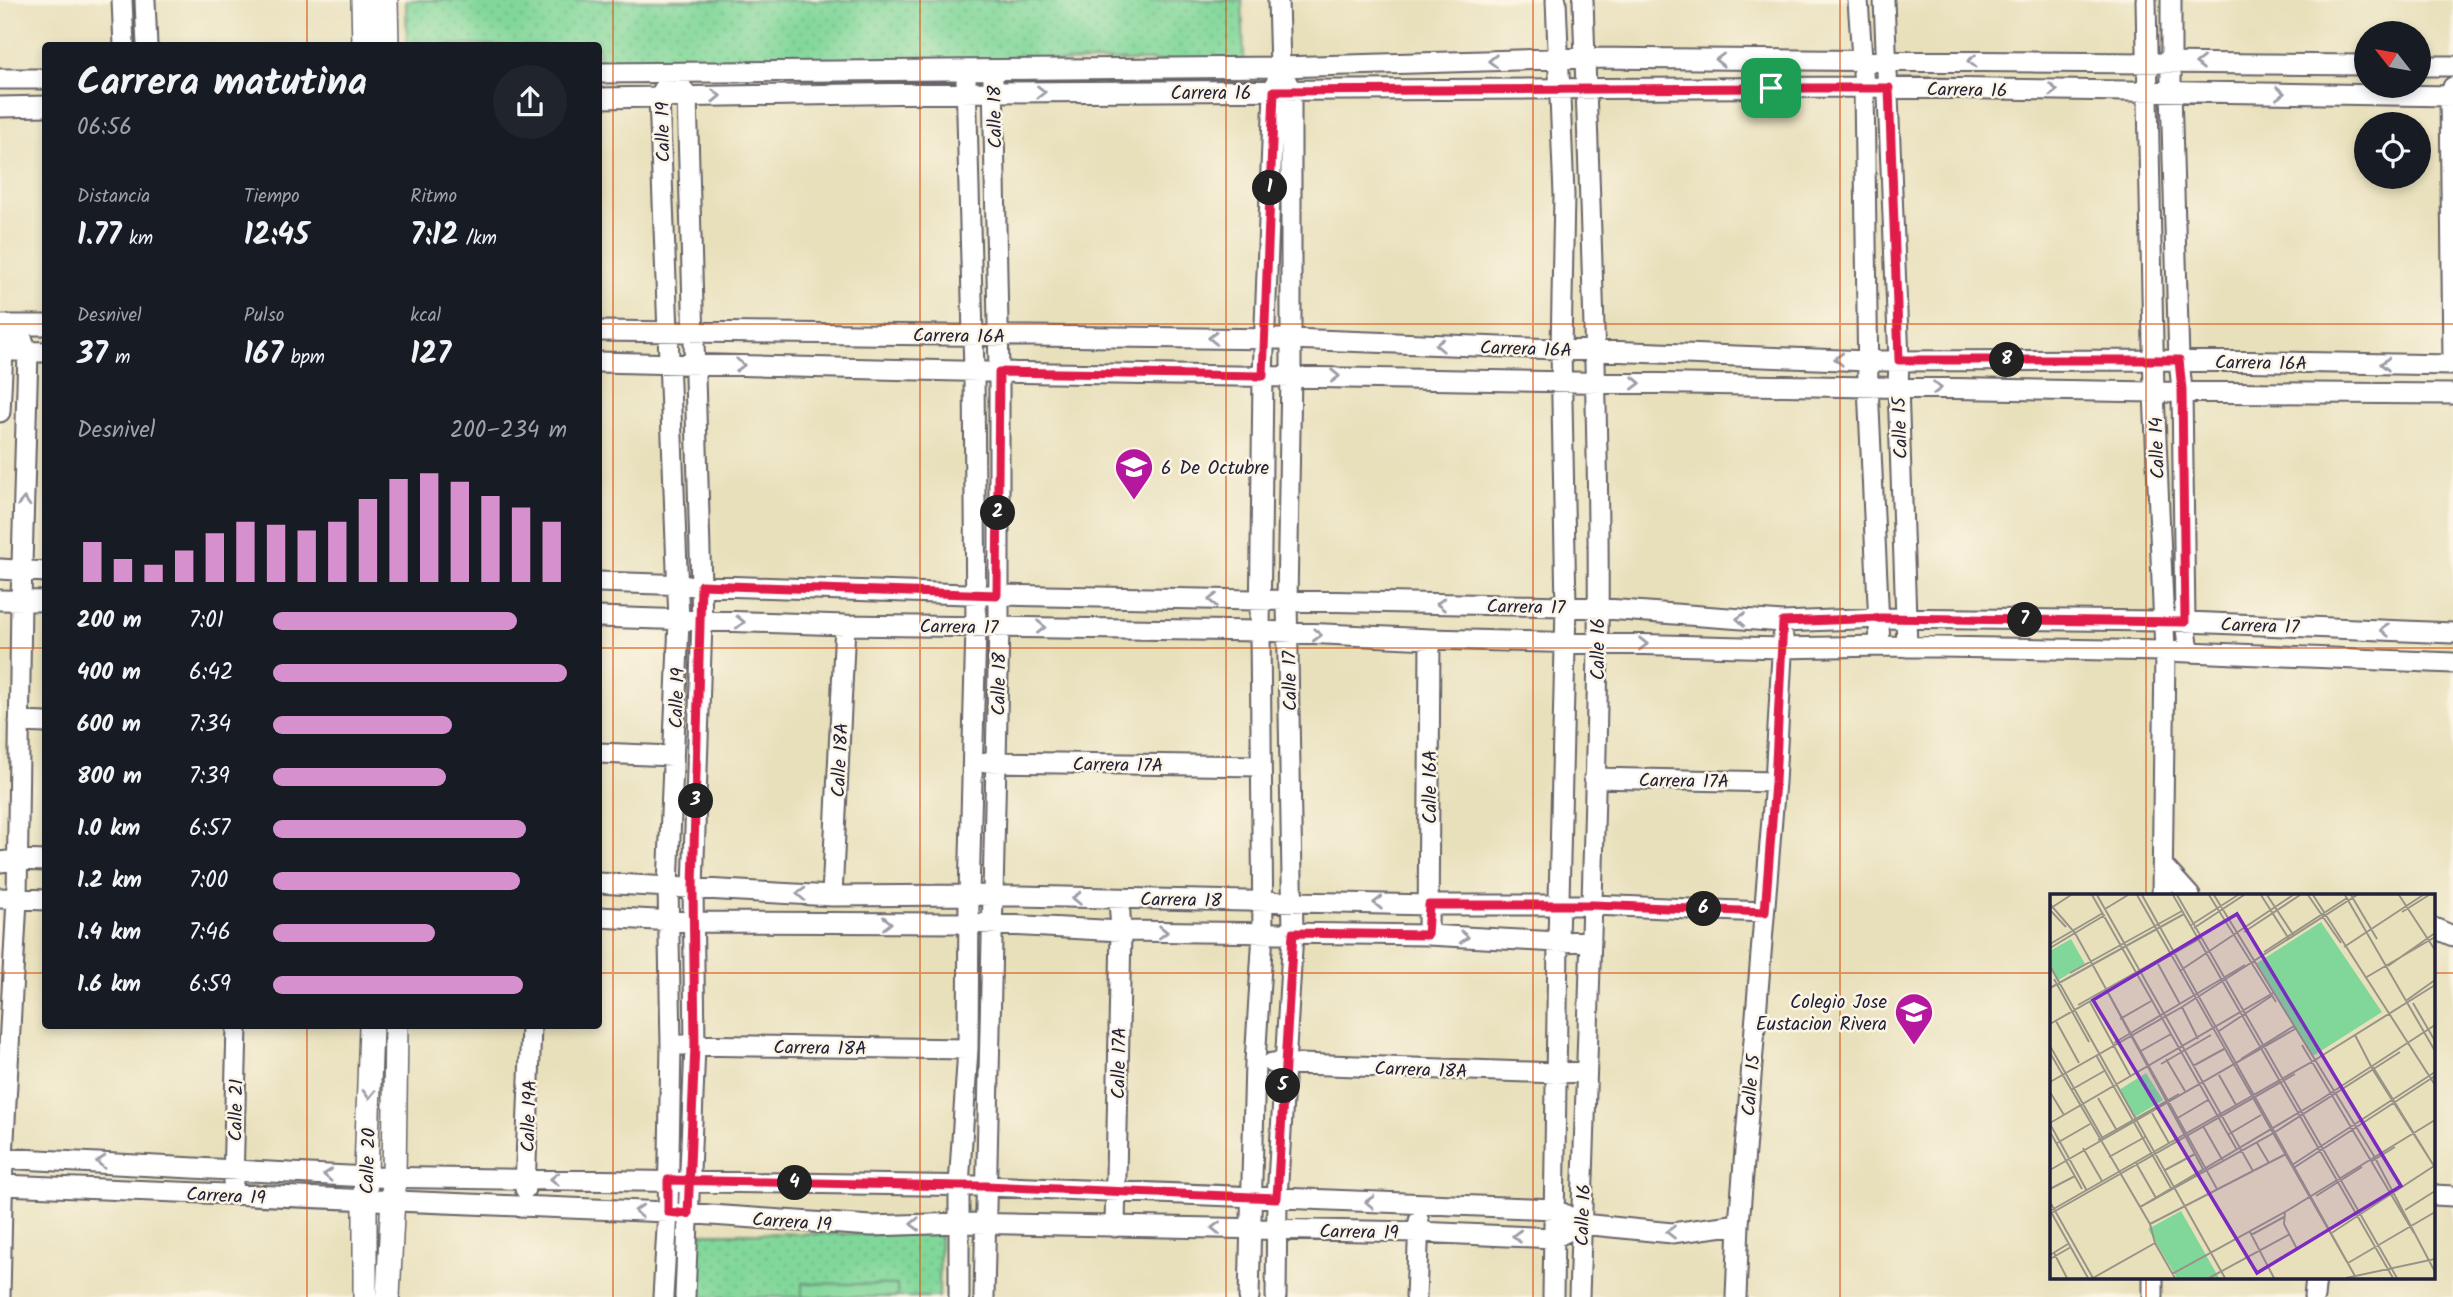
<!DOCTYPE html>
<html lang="es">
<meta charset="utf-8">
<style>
:root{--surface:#171b24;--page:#20242c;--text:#f1f3f6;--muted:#9ea1a6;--accent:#d690ce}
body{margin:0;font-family:Kalam,sans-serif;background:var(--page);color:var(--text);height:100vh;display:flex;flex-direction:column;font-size:26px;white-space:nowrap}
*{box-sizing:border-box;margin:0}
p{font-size:23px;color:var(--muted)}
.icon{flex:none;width:38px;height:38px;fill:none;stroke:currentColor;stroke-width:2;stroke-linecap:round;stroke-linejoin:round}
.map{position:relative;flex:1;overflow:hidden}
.drawer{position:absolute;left:42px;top:42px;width:560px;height:987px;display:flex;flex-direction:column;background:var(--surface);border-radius:7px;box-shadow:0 4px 10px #0003}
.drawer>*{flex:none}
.needle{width:46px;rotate:301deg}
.controls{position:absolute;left:2354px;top:21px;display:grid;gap:14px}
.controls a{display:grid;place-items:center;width:77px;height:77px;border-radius:50%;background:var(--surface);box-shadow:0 4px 10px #0003;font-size:35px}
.pin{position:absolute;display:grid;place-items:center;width:60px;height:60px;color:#fff;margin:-30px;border-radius:14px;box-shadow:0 4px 10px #0006}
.km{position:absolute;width:35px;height:35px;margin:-18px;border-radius:50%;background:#222;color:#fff;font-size:19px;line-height:35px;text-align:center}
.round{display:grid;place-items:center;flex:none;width:74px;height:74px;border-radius:37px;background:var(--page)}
.summary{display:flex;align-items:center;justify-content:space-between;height:119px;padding:0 35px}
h1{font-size:38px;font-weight:700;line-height:52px}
.figures{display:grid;grid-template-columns:repeat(3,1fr);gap:10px;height:119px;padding:7px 35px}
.figures div{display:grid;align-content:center}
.figures b{font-size:30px;font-weight:700}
.figures small{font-size:19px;font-weight:400}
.figures p{font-size:19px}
.chart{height:196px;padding:14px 35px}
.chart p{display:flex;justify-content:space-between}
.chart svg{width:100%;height:126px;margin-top:7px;stroke:var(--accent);stroke-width:6}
ul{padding:0 35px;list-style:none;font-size:23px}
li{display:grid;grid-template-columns:112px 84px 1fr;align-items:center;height:52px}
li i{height:18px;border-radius:9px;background:var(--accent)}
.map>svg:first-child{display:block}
</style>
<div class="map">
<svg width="2453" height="1297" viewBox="0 0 2453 1297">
<defs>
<pattern id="grass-dots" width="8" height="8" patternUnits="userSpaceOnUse" patternTransform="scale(1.75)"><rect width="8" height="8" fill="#81d79a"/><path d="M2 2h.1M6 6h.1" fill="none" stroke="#6fb886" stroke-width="1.8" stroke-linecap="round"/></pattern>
</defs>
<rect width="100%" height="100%" fill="#fcf5e5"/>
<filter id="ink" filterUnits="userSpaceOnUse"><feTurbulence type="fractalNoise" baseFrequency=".0143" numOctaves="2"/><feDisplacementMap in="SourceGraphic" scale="14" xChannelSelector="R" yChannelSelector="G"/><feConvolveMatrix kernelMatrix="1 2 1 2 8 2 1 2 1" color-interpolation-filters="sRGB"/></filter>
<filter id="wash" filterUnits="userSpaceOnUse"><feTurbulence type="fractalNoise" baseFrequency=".00686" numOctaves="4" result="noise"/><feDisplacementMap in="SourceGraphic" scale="28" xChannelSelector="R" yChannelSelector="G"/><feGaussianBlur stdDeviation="1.57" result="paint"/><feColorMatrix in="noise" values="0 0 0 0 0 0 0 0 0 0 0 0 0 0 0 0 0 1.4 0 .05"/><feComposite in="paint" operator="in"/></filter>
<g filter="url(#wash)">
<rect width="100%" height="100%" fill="#e8e0bb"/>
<path fill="url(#grass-dots)" stroke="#527c6a" stroke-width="2" d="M406,0h836l2,60 -645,6 -1,-20 -191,-1z
M696,1233l244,1 -1,63h-243z"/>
<path fill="#81d79a" stroke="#527c6a" stroke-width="2" d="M802,1283l95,2v12h-95z"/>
</g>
<g filter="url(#ink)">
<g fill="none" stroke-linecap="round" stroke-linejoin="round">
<g stroke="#676468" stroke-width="23">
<path id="minor" d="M122,0l2,46
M145,0l2,46
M1858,0l6,87 4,299 12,260
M1884,0l15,360 -1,27 9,260
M2146,0l8,392 11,259 -3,245
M2171,0v91l8,269 3,30 3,232 4,30
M2418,66h35
M598,73l682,-6 305,-9 781,7
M0,79h46
M681,86l6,10 15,526 -9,266 2,158 -10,251
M2453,87l-3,9 3,264
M598,98l394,-6 872,-5 589,9
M0,107l46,-1
M0,325h46
M598,331l692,8 578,22 286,-1 299,5
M15,351l31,1
M598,362l401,10 1155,20 299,2
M0,412l3,-62 13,-25
M0,569l46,3
M598,582l399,13 569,11 217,16 97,-4 283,3 290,12
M0,600l46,1
M598,617l247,8 415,6 170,8 352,9 98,-2 285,5 288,12
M19,722l27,1
M598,753l75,3
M986,762l275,4
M1594,778l181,4
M0,862l16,-2 30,1
M2163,866l27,30
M598,883l234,13 137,-1 460,10h164l171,7
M832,896l13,-271
M0,898l46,2
M598,917l97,5 275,1 151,8 307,4 130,7 33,-1
M2434,928l19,8
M1428,935l2,-296
M682,1045l286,4
M1272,1063l284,10 30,-1
M0,1158l368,19 618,9 569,23 27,15 90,9 67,-9
M0,1182l3,3 665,27 203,14 90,-3 457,9 136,6 28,-14
M233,1182l4,-156
M525,1189l6,-163
M2434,1195l19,1
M1115,1227l6,-296 -2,-32
M0,1297l3,-140 14,-257 4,-300 7,-248 -12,-27
M663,1297l5,-85 3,-167 -3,-159 11,-265 -20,-524 7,-12
M959,1297v-111l9,-137 1,-154 7,-268 -2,-256 -8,-292
M984,1297l15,-670v-255l-6,-292
M1249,1297l6,-235 8,-129 -3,-302 3,-255 11,-285 6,-24 -2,-67
M1276,1297l1,-99 16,-265 -6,-332 4,-226v-284l-5,-11
M1416,1297l3,-76
M1553,1297l5,-355 8,-336 -5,-256 3,-155 -8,-195
M1579,1297c7,-217 16,-434 19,-652 2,-215 -8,-430 -15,-645
M1736,1297l3,-73 36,-442 8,-145
M2153,1297v-19
M2314,1297l2,-19"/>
</g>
<g stroke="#676468" stroke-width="26">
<path id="tertiary" d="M363,0l1,46
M386,0l1,46
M365,1297v-96l6,-175
M388,1297l6,-121 2,-150"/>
</g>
<use href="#minor" stroke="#fff" stroke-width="19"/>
<use href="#tertiary" stroke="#fff" stroke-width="23"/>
</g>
<defs><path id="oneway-chevron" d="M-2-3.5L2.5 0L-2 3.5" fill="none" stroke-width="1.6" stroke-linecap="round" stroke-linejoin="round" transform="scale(1.75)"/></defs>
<g stroke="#9c9ca7">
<use href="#oneway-chevron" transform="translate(1720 60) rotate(-179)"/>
<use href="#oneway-chevron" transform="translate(1493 61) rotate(179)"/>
<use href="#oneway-chevron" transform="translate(1972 61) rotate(-180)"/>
<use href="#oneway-chevron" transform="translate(2200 63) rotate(-179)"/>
<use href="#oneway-chevron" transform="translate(2053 90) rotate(1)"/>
<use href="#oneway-chevron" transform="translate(1041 92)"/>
<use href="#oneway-chevron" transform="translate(2280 93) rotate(1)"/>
<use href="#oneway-chevron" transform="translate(716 96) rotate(-1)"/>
<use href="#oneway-chevron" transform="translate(1213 338) rotate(-179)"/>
<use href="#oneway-chevron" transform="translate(1440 345) rotate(-178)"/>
<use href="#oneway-chevron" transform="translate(1839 359) rotate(-178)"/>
<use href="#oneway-chevron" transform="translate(2385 364) rotate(-179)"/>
<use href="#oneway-chevron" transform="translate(740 365) rotate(2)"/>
<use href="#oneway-chevron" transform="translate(1335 376) rotate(1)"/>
<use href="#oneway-chevron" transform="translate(1636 383) rotate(1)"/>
<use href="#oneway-chevron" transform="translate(1937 388) rotate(1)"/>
<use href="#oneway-chevron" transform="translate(24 502) rotate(-88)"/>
<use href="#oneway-chevron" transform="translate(1213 600) rotate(-179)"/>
<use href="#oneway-chevron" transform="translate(1441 604) rotate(-179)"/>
<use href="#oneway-chevron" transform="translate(1741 619) rotate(-176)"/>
<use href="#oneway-chevron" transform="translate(740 622) rotate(1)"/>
<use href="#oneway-chevron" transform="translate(1041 627) rotate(1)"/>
<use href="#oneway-chevron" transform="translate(2385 630) rotate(-178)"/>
<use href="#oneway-chevron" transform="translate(1317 635) rotate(2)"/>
<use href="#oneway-chevron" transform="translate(1643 644) rotate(1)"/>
<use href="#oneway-chevron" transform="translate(801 894) rotate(-177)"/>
<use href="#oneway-chevron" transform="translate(1077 898) rotate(-178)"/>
<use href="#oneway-chevron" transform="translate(1378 903) rotate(-179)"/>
<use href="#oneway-chevron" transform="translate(887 923)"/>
<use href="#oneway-chevron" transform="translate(1163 932) rotate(1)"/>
<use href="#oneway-chevron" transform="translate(1464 937) rotate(3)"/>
<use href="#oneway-chevron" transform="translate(369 1094) rotate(91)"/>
<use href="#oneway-chevron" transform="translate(101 1162) rotate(-177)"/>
<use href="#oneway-chevron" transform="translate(328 1175) rotate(-177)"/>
<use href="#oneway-chevron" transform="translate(555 1179) rotate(-179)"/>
<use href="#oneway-chevron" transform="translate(1370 1202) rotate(-177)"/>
<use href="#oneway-chevron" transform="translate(639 1211) rotate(-178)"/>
<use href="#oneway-chevron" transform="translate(915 1224) rotate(178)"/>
<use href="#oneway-chevron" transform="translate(1216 1228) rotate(-179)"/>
<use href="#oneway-chevron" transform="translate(1671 1232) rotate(180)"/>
<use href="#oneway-chevron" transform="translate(1517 1236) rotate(-178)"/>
</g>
</g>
<g fill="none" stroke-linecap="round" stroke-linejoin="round" filter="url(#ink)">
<g stroke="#fff" stroke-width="14">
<path id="route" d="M1771,88l-497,3 -11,285 -264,-4 -2,223 -296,-10 -8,303 2,157 -7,169 -20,-2v-32c97,2 194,4 291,6h27l291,12 16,-265 134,2 2,-30h164l172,7 10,-130 8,-160 97,-4 305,4 -3,-232 -3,-30h-280l-10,-272h-118"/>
</g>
<use href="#route" stroke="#e11d48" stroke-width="9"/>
</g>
<path fill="none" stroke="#d45411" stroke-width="2" stroke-opacity="0.55" d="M307,0v46M613,0v1297M920,0v1297M1226,0v1297M1533,0v1297M1840,0v1297M2146,0v896M0,324h46M598,324h1855M0,648h46M598,648h1855M0,973h46M598,973h1454M2434,973h19M307,1026v271M2146,1278v19"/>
<defs>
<g id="school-pin" transform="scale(2.0125)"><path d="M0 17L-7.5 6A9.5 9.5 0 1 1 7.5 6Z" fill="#b5179e" stroke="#fcf5e5"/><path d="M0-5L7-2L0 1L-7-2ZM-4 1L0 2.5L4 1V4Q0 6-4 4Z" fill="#fff"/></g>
<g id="university-pin" transform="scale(2.0125)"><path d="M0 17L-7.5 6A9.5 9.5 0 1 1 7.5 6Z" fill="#b5179e" stroke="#fcf5e5"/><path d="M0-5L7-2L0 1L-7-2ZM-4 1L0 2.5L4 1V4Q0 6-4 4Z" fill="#fff"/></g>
</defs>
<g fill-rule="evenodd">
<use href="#school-pin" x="1134" y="467"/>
<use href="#university-pin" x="1914" y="1012"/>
</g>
<g text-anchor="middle" stroke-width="5" stroke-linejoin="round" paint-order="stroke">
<g font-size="19" fill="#22223b" stroke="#fcf5e5">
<text transform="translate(1967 89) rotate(1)" y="7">Carrera 16</text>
<text x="1211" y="99">Carrera 16</text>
<text transform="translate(994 117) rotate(-91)" y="7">Calle 18</text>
<text transform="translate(662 132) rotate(-91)" y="7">Calle 19</text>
<text transform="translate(959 335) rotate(1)" y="7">Carrera 16A</text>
<text transform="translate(1526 348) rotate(2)" y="7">Carrera 16A</text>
<text transform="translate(2261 362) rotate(1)" y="7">Carrera 16A</text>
<text transform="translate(1899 428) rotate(-92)" y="7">Calle 15</text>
<text transform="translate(2156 448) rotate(-92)" y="7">Calle 14</text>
<text transform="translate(1526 606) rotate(1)" y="7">Carrera 17</text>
<text transform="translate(2260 625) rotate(2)" y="7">Carrera 17</text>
<text transform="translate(959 626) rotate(1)" y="7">Carrera 17</text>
<text transform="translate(1597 649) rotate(-90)" y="7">Calle 16</text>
<text transform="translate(1289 681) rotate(-91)" y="7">Calle 17</text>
<text transform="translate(998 684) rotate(-89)" y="7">Calle 18</text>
<text transform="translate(676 698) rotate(-88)" y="7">Calle 19</text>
<text transform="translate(839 760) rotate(-87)" y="7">Calle 18A</text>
<text transform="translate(1118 764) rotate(1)" y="7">Carrera 17A</text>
<text transform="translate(1684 780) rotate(1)" y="7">Carrera 17A</text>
<text transform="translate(1429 787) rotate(-90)" y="7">Calle 16A</text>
<text transform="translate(1181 899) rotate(1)" y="7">Carrera 18</text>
<text transform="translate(820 1047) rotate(1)" y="7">Carrera 18A</text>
<text transform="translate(1118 1063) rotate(-89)" y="7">Calle 17A</text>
<text transform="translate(1421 1069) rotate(2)" y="7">Carrera 18A</text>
<text transform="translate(1750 1085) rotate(-85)" y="7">Calle 15</text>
<text transform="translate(235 1110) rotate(-89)" y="7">Calle 21</text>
<text transform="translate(528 1116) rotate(-88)" y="7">Calle 19A</text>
<text transform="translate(367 1161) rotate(-88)" y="7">Calle 20</text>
<text transform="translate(226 1195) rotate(3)" y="7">Carrera 19</text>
<text transform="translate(1582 1215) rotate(-88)" y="7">Calle 16</text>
<text transform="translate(792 1221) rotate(4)" y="7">Carrera 19</text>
<text transform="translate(1359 1231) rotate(1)" y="7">Carrera 19</text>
</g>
<g font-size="19" fill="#22223b" stroke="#fcf5e5" text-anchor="start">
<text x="1161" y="474">6 De Octubre</text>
<text x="1887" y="1008" text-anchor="end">Colegio Jose<tspan x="1887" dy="22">Eustacion Rivera</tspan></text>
</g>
</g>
<g transform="translate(2050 894)">
<rect width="385" height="385" fill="#e8e0bb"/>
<path d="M271,28l61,90 -69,44 -56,-93zM21,45l14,25 -28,17 -7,-13v-17zM96,179l17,27 -28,17 -16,-27zM131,317l38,67h-42l-29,-49z" fill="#81d79a"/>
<path d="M280,73l19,2 8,13v35l-14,15 -17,-4 -7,-13v-36z" fill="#81d79a"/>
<path fill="none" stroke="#999488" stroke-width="2" d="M42,1l145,255M47,1l156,276M87,1l210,367M92,1l213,381M123,1l220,383M127,1l220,383M159,1l67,107M164,1l160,261 61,116M211,1l28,44M217,1l27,41M258,1l33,48M263,1l122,190M295,1l90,156M301,1l26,44M349,1l36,55M0,10l25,29 142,256M1,14l20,-13M55,15l23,-14M0,16l16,17M352,18l27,-17M141,31l47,-30M144,34l50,-33M194,38l56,-37M0,50l53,-31M294,53l79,-52M0,54l55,-33M214,58l83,-54M108,70l22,40M0,72l175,312M338,72l47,-33M131,76l112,-75M20,79l112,-62M315,84l70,-41M4,85l35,63M0,94l134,-74M56,95l97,180M357,106l28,-20M40,108l41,75M363,109l22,38M28,111l121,-68M132,113l16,32M70,125l33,-19M6,127l23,42M0,130l151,-86M169,137l54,-36M305,141l18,35 61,96M64,149l131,-78M252,151l112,188M0,152l53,93M89,158l32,-18M0,159l100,171 5,19 20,35M46,161l75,133M116,165l19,32M191,165l53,-33M111,170l50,-29M143,172l31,-17M323,173l61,99M169,181l17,30M0,188l132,-75 175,-112M21,196l35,-20M0,198l14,23M48,204l18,31M102,219l17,30M126,225l32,-19M0,229l223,-130M0,230l37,67M153,232l20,35M0,238l32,57M179,240l32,-19M48,246l81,-46M7,249l33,-19M207,249l12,20M33,254l19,33M59,263l36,-20M322,267l23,-14M86,269l20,35M242,271l143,-93M245,273l140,-91M0,276l245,-141M115,276l30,-16M0,295l25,-13M266,302l46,-29M0,308l43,76M90,313l180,-107 115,-75M90,313l132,-73 128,-82M355,316l30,-19M0,317l265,-151 120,-75M1,318l37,66M0,320l245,-140M100,330l136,-70M279,336l40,-25M200,338l24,46M280,340l104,-68M201,341l33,-18M4,359l13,25M0,361l18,-11M0,365l21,-12M298,369l87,-51M218,373l29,-18 -13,-25 1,-11M122,380l113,-62 150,-92M43,384l62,-35M159,384l81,-44M296,384l89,-19"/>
<path fill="#7b2cbf" fill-opacity="0.15" stroke="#7b2cbf" stroke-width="3.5" d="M187,20l164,272 -144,87 -164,-273z"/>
<rect width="385" height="385" fill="none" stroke="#22223b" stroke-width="3.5"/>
</g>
</svg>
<div class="controls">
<a><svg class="needle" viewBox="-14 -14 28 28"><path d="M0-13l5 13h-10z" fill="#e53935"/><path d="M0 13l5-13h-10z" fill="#9ea1a6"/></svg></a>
<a><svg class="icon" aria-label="locate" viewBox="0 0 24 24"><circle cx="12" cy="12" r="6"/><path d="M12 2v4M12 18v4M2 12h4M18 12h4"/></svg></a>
</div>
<div class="pin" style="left:1771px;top:88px;background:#1e9e55"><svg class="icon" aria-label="arrive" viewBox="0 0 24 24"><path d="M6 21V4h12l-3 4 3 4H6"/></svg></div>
<b class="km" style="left:1270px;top:188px">1</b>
<b class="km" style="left:998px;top:513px">2</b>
<b class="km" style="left:696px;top:801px">3</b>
<b class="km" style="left:795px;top:1183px">4</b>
<b class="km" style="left:1283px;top:1086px">5</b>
<b class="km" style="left:1704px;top:909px">6</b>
<b class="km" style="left:2025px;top:620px">7</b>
<b class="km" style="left:2007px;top:360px">8</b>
<section class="drawer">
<div class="summary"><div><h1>Carrera matutina</h1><p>06:56</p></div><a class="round"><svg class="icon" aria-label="share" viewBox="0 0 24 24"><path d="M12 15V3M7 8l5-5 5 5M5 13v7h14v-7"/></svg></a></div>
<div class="figures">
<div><p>Distancia</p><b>1.77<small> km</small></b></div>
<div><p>Tiempo</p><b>12:45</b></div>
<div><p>Ritmo</p><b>7:12<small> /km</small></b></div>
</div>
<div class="figures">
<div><p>Desnivel</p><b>37<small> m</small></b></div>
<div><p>Pulso</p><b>167<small> bpm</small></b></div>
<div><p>kcal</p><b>127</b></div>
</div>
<div class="chart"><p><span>Desnivel</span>200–234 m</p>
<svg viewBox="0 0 160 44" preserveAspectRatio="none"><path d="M5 44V30M15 44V36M25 44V38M35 44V33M45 44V27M55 44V23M65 44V24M75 44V26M85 44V23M95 44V15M105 44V8M115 44V6M125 44V9M135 44V14M145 44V18M155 44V23"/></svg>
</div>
<ul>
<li><b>200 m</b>7:01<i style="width:83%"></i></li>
<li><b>400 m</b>6:42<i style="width:100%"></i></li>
<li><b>600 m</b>7:34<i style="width:61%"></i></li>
<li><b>800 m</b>7:39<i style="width:59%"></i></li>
<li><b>1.0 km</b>6:57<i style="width:86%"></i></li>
<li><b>1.2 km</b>7:00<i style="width:84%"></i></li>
<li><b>1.4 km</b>7:46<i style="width:55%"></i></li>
<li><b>1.6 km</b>6:59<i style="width:85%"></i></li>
</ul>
</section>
</div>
